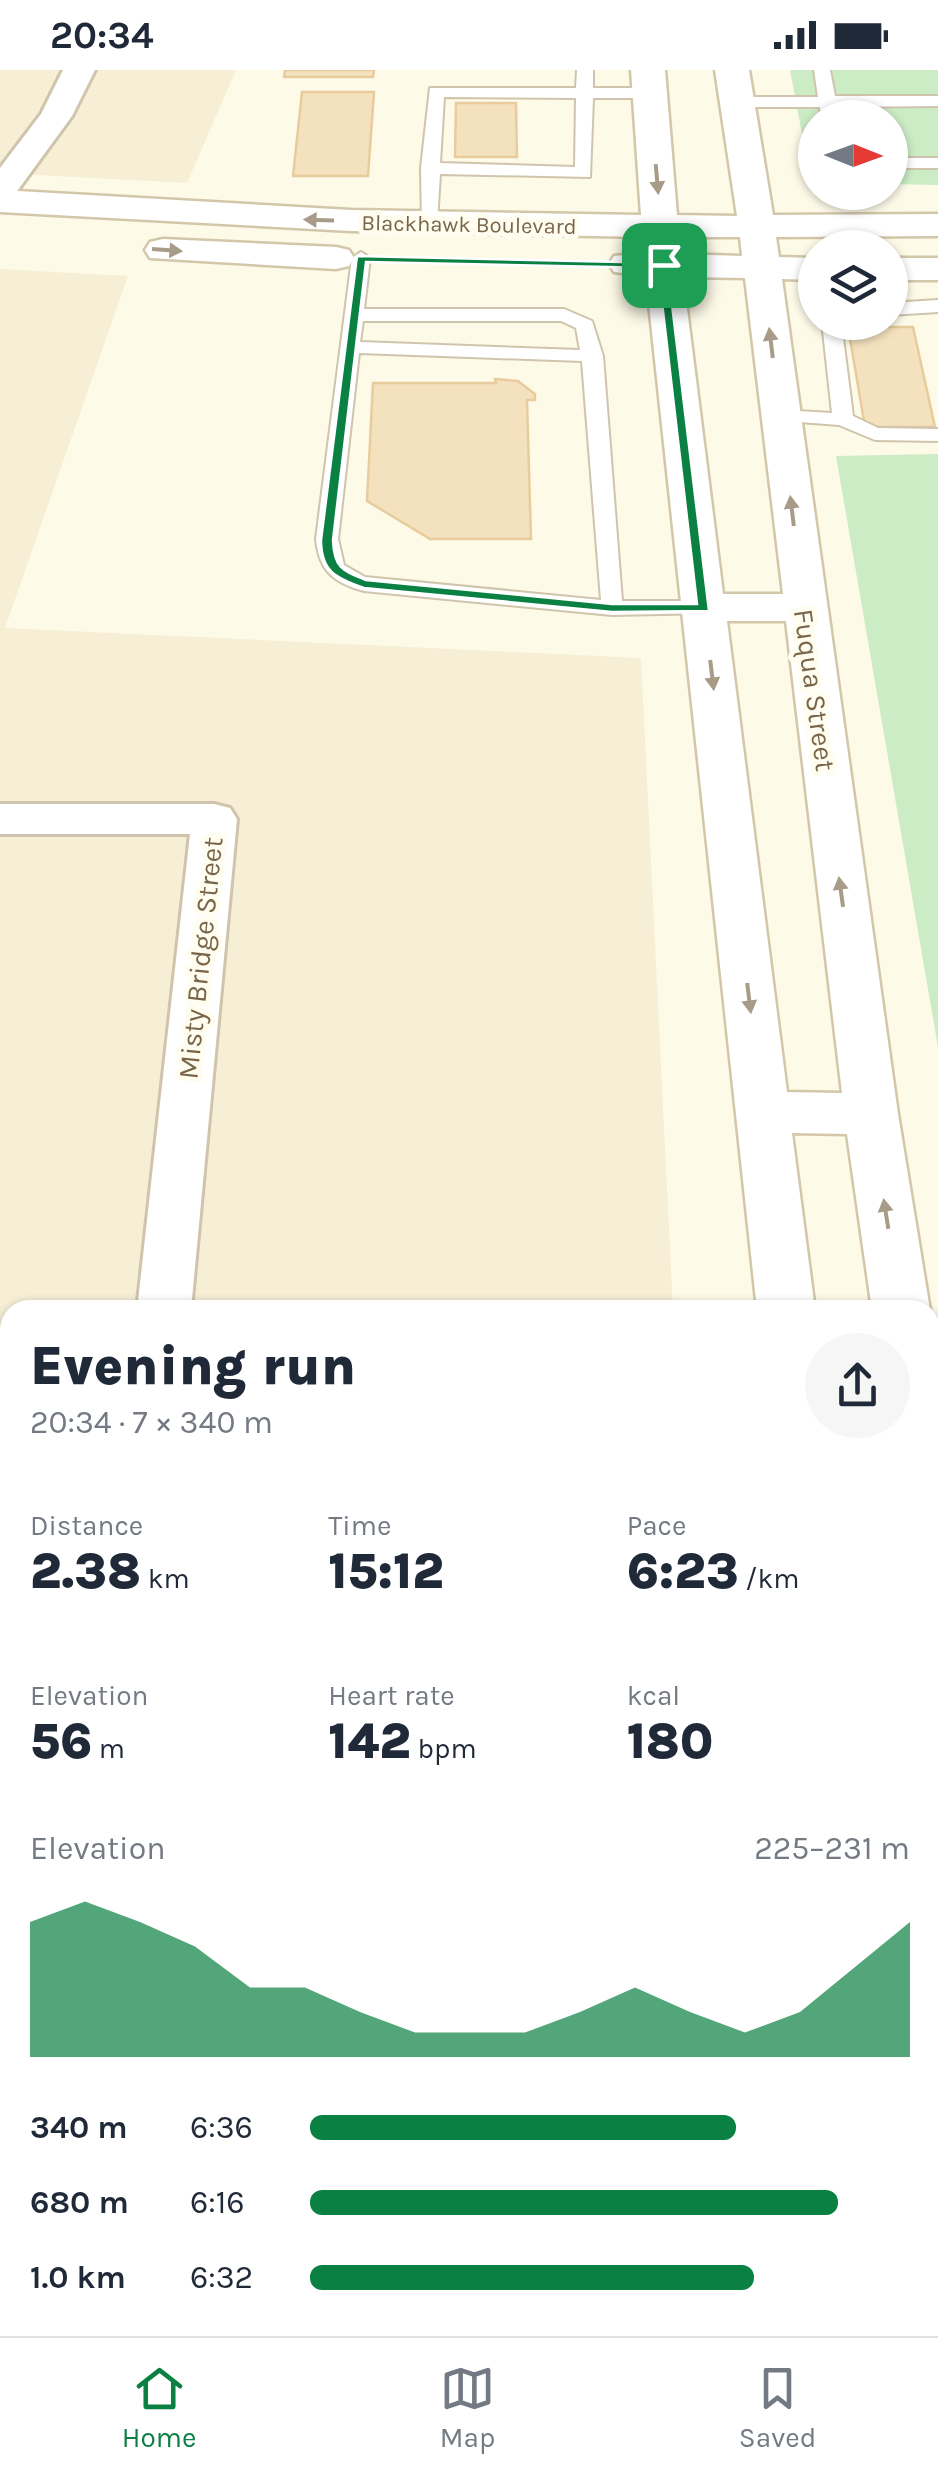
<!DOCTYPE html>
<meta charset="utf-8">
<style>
:root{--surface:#fff;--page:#f6f6f7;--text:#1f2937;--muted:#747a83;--line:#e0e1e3;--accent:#0b8043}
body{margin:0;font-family:Karla,sans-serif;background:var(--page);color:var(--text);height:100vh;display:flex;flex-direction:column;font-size:38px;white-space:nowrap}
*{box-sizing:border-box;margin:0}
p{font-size:32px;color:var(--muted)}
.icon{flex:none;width:55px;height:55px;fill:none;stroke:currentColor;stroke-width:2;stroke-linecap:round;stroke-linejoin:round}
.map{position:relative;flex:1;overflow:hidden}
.sheet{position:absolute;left:0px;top:1230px;width:940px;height:1038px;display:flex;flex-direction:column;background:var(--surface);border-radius:30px 30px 0 0;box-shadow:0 2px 8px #0004}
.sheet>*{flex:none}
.needle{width:65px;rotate:91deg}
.tools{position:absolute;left:798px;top:30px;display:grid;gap:20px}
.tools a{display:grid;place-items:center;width:110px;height:110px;border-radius:50%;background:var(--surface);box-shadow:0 2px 8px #0004;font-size:50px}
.pin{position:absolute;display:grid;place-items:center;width:85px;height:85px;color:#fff;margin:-42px;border-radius:20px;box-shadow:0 5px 15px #0006}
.round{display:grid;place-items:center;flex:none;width:105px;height:105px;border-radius:52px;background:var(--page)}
.overview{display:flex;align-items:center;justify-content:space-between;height:170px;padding:0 30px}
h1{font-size:55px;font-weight:800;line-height:75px}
.stats{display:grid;grid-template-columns:repeat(3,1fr);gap:15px;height:170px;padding:10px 30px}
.stats div{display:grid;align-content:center}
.stats b{font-size:50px;font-weight:800}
.stats small{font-size:28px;font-weight:400}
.stats p{font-size:28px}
.chart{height:280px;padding:20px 30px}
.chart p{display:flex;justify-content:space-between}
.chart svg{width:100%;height:180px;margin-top:10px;fill:var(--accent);opacity:.7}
ul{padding:0 30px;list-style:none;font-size:32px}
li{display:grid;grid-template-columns:160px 120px 1fr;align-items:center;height:75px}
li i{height:25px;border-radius:12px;background:var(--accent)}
.status{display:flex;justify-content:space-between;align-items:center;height:70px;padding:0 50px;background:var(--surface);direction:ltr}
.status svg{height:28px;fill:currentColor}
.dock{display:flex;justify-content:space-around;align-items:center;height:140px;border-top:2px solid var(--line);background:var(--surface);font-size:28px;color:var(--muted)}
.dock a{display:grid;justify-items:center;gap:5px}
.dock .selected{color:var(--accent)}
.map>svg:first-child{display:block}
</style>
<div class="status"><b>20:34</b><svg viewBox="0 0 49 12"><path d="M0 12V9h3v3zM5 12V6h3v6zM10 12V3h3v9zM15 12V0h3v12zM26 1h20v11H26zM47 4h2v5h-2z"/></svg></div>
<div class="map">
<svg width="938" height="2266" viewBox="0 0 938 2266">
<rect width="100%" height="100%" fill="#fdfae8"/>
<path fill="#f6efd6" d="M0,0h236l-49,113 -187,-10z
M0,199l128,7 -123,352 636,30 32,652h-663v1018h711l1,8h-722z"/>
<path fill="#cbecc5" d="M790,0h148v115l-48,-1v-66h-75v64h-4z
M938,384v593l-102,-591z"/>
<path fill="#f4e1be" stroke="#e8cc9d" stroke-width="2.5" d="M285,0h89l-1,7h-89z
M302,22h72l-6,84h-75z
M456,33h60l1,54h-62z
M848,257h65l22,100h-70z
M495,309l23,2 17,13v6h-8l4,139h-101l-63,-38 6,-118h123z"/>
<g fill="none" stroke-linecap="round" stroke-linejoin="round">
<g stroke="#d0c5ac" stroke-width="4">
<path id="lane" d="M577,0h16v18h57l8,5 -8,5h-57l-3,79 -150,-3 -3,49 -9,5 -6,-1 -1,-59 9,-80h146zM444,27l132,1 -1,69 -135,-4z
M814,0h16l5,26h103v10l-101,1 1,11h-17l-1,-11h-83l-8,-5 8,-5h81z
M890,88h48v10h-48z
M361,182l9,6 -6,51h200l28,12 11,35 19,245h82l8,2 3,5 -3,5 -100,2 -248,-24c-30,-8 -45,-20 -48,-52l36,-281zM363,251h198l15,7 4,22 -220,-8zM359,283l223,8 19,239 -236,-23 -21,-12 -6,-26z
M938,230v12l-48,3v-12z
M822,252h19l12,94 25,12 60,1v12l-63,-1 -36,-15 -66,-5v-8l7,-2 52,3z"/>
</g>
<g stroke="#d0c5ac" stroke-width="6">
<path id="street" d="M63,0h32l-23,46 -60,82 -12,3v-33l41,-54z
M0,734h214l16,4 7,11 -46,491h-54l53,-476h-190z
M24,2258h73l1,8h-74z"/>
</g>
<g stroke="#d3c7aa" stroke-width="5">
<path id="secondary" d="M631,0h34l12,145 60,1 -22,-146h34l24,145 165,-1v22l-162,1 3,20 36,1v22l-33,-1 116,835 32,196h-58l-25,-176 -55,-1 23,177h-58l-111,-1034 -32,-4 -5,-8 5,-8 30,-3 -1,-16 -292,-6 -351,-19v-22l351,20 290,5zM679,167h61l2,19 -62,-2zM683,207l62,1 38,316h-60zM727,551h59l56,472 -55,-1z
M163,169l173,8 13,3 5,8 -5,8 -13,3 -186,-11 -5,-8 5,-8z
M890,188h48v22h-48z
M930,1405l8,2v103l-8,-3z
M930,1754h8v66h-8z
M930,2230l8,13v23h-69l-1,-8h62z"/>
</g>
<use href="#lane" fill="#fff" fill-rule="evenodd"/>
<use href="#street" fill="#fff" fill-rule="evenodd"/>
<use href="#secondary" fill="#fff" fill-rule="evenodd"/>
</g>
<defs><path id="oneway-solid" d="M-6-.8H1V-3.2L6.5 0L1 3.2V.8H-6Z" transform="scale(2.5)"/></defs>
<g fill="#a89c89">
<use href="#oneway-solid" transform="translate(657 109) rotate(85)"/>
<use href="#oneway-solid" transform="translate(319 150) rotate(-178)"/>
<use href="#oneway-solid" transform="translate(167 180) rotate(4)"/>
<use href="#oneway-solid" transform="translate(771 273) rotate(-97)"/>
<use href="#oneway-solid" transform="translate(792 441) rotate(-97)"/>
<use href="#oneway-solid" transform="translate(712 605) rotate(83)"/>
<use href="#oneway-solid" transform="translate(841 822) rotate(-98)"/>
<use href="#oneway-solid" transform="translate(749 928) rotate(83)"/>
<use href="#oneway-solid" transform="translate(886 1144) rotate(-99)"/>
</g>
<path fill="#0b8043" stroke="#fff" stroke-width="2.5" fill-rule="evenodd" d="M357,186l310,7 42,348 -97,1 -248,-24c-29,-10 -43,-17 -43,-48zM366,192l292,6 39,336h-85l-246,-24c-25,-10 -32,-13 -33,-40z"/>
<g text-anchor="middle" stroke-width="10" stroke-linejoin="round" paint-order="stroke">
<g font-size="22" fill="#79664a" stroke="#fffdef">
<text transform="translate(469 154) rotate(1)" y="8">Blackhawk Boulevard</text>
</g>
<g font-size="28" fill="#79664a" stroke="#fffdef">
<text transform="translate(815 620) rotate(82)" y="10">Fuqua Street</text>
<text transform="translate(200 888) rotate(-84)" y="10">Misty Bridge Street</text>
</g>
</g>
</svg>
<div class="tools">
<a><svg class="needle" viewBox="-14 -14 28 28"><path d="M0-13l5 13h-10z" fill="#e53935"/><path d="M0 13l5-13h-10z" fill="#747a83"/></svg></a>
<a><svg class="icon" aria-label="layers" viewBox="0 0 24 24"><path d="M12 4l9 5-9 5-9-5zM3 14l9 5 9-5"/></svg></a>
</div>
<div class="pin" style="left:664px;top:195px;background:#1e9e55"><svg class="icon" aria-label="arrive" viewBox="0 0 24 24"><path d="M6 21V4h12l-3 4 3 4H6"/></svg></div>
<section class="sheet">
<div class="overview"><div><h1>Evening run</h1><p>20:34 · 7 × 340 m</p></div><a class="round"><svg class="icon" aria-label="share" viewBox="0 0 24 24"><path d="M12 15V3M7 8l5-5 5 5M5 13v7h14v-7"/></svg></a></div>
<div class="stats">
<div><p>Distance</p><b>2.38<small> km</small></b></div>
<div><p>Time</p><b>15:12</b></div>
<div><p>Pace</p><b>6:23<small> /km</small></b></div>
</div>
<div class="stats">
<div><p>Elevation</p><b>56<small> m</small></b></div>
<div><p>Heart rate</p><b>142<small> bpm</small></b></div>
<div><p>kcal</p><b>180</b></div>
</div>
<div class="chart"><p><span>Elevation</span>225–231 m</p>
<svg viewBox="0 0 160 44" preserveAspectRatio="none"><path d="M0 44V11L10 6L20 11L30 17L40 27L50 27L60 33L70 38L80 38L90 38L100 33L110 27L120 33L130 38L140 33L150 22L160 11V44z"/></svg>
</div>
<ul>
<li><b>340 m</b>6:36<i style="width:71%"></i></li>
<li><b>680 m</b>6:16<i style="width:88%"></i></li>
<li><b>1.0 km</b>6:32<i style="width:74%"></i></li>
</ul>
</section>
</div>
<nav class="dock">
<a class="selected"><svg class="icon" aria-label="home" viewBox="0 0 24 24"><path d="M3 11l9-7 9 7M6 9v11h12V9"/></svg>Home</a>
<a><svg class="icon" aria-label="map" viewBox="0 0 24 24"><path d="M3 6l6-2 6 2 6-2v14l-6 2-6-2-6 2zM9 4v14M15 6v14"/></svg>Map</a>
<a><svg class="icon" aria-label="saved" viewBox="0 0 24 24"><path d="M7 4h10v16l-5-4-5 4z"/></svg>Saved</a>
</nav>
